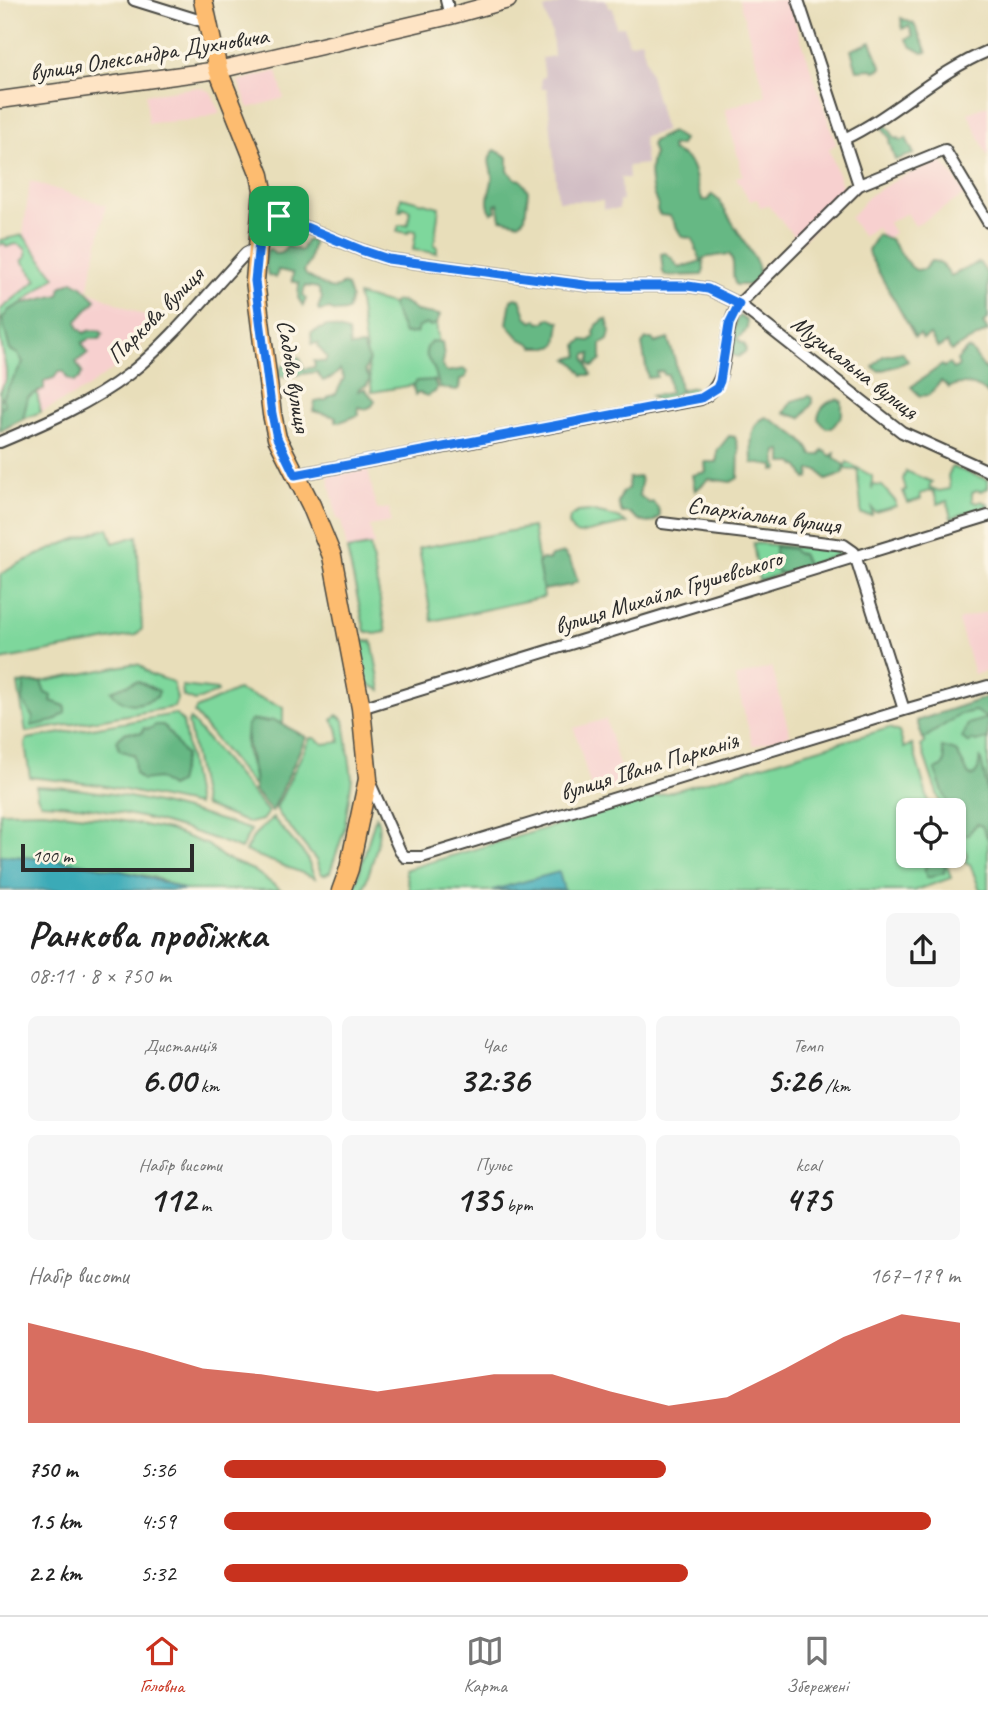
<!DOCTYPE html>
<html lang="uk">
<meta charset="utf-8">
<style>
:root{--surface:#fff;--page:#f6f6f6;--text:#222;--muted:#767676;--line:#e0e0e0;--accent:#c8321e}
body{margin:0;font-family:Caveat,sans-serif;background:var(--page);color:var(--text);height:100vh;display:flex;flex-direction:column;font-size:26px;white-space:nowrap}
*{box-sizing:border-box;margin:0}
p{font-size:23px;color:var(--muted)}
.icon{flex:none;width:38px;height:38px;fill:none;stroke:currentColor;stroke-width:2;stroke-linecap:round;stroke-linejoin:round}
.map{position:relative;height:890px;overflow:hidden}
.sheet{display:flex;flex-direction:column;background:var(--surface);flex:1}
.sheet>*{flex:none}
.buttons{position:absolute;left:896px;top:798px;display:grid;gap:14px}
.buttons a{display:grid;place-items:center;width:70px;height:70px;border-radius:10px;background:var(--surface);box-shadow:0 2px 5px #0004;font-size:35px}
.scale{position:absolute;left:21px;bottom:18px;width:173px;box-sizing:border-box;padding-left:7px;border:4px solid #2b2b2b;border-top:0;font-size:19px;line-height:24px;white-space:nowrap;color:#2b2b2b;-webkit-text-stroke:5px #fcf5e5;paint-order:stroke}
.pin{position:absolute;display:grid;place-items:center;width:60px;height:60px;color:#fff;margin:-30px;border-radius:14px;box-shadow:0 4px 10px #0006}
.round{display:grid;place-items:center;flex:none;width:74px;height:74px;border-radius:10px;background:var(--page)}
.headline{display:flex;align-items:center;justify-content:space-between;height:119px;padding:0 28px}
h1{font-size:38px;font-weight:800;line-height:52px}
.metrics{display:grid;grid-template-columns:repeat(3,1fr);gap:10px;height:119px;padding:7px 28px}
.metrics div{display:grid;align-content:center;border-radius:10px;background:var(--page);text-align:center}
.metrics b{font-size:35px;font-weight:800}
.metrics small{font-size:19px;font-weight:400}
.metrics p{font-size:19px}
.chart{height:196px;padding:14px 28px}
.chart p{display:flex;justify-content:space-between}
.chart svg{width:100%;height:126px;margin-top:7px;fill:var(--accent);opacity:.7}
ul{padding:0 28px;list-style:none;font-size:23px}
li{display:grid;grid-template-columns:112px 84px 1fr;align-items:center;height:52px}
li i{height:18px;border-radius:9px;background:var(--accent)}
.menu{display:flex;justify-content:space-around;align-items:center;height:98px;border-top:2px solid var(--line);background:var(--surface);font-size:19px;color:var(--muted)}
.menu a{display:grid;justify-items:center;gap:4px}
.menu .on{color:var(--accent)}
.map>svg:first-child{display:block}
</style>
<div class="map">
<svg width="988" height="891" viewBox="0 0 988 891">
<rect width="100%" height="100%" fill="#fcf5e5"/>
<filter id="ink" filterUnits="userSpaceOnUse"><feTurbulence type="fractalNoise" baseFrequency=".0143" numOctaves="2"/><feDisplacementMap in="SourceGraphic" scale="14" xChannelSelector="R" yChannelSelector="G"/><feConvolveMatrix kernelMatrix="1 2 1 2 8 2 1 2 1" color-interpolation-filters="sRGB"/></filter>
<filter id="wash" filterUnits="userSpaceOnUse"><feTurbulence type="fractalNoise" baseFrequency=".00686" numOctaves="4" result="noise"/><feDisplacementMap in="SourceGraphic" scale="28" xChannelSelector="R" yChannelSelector="G"/><feGaussianBlur stdDeviation="1.57" result="paint"/><feColorMatrix in="noise" values="0 0 0 0 0 0 0 0 0 0 0 0 0 0 0 0 0 1.4 0 .05"/><feComposite in="paint" operator="in"/></filter>
<g filter="url(#wash)">
<rect width="100%" height="100%" fill="#e8deba"/>
<path fill="#f7d0cf" d="M739,0h49l48,144 -7,5 17,48 -46,46 -32,-38 -8,2 -3,-8 -7,2 -14,-24 7,-2 -18,-66 41,-14z
M277,71l7,27 -35,10 -11,-27z
M199,87l12,5 9,21 -24,7 -48,3 -2,-29z
M988,105v52l-20,-44z
M942,161l24,33 -51,32 -8,-13 -19,10 6,10 -9,6 -9,-12 -13,10 -13,-19 20,-23 31,-18z
M30,181l76,24 -18,85 73,33 -34,36 -43,31 -43,22 -41,16v-189l23,-4z
M368,470l9,40 12,-2 2,14 -21,4 4,19 -27,5 -6,-30 -4,-1 -9,-43z
M988,611v60l-14,3 -16,-54z
M772,667l18,68 -37,11 -18,-69z
M606,719l19,68 -32,8 -19,-67z"/>
<path fill="#d2bec5" d="M570,0h36l3,8h4l3,19 8,-1 5,18 12,-4 24,91 -22,6 3,27 -18,2 1,12h-8l1,23h-3v8h-16v-8h-45l-11,-112h-5l-1,-11 4,-1 -3,-19 12,-2 -2,-22 -8,-25z"/>
<path fill="#7ed79c" stroke="#548164" stroke-width="2" d="M401,197l38,10 -5,39h3v7l-24,-3 3,-19 -7,-1 -1,3 -11,-2 2,-6h9l2,-15 -7,-3 -1,4h-3z
M23,235l32,42 -37,29 23,106 -41,16v-36l6,-12v-10l-6,-34v-26l37,-30 -15,-19 4,-4v-7c-6,-7 -11,-7 -19,-3l-3,-4 -4,2v-5z
M358,295l77,21 9,64 -72,12z
M847,462l25,14v14l1,-5 9,1 14,16v4l-21,6 -3,-4v7l-11,-1c1,-15 -4,-29 -3,-44l-14,-1z
M952,467l36,13v8l-7,3 -5,-1 -4,3v8l5,2 4,-2 7,3v2l-37,12 -4,-17 -9,3 -5,-14 -13,4 1,5 -13,4 -5,-12 3,-1 -3,-11 3,-8 26,11 -3,5 10,4 11,-2 -2,-13z
M590,511l26,6 11,6 -48,11 -6,-2 -4,-8 1,-7 8,-5z
M533,527l11,70 -112,24 -13,-73z
M108,528l5,15 24,-7 5,93 -6,6 -136,25v-85l16,-10 49,-22z
M753,543l80,7 8,4 -82,27z
M370,546l16,86 -11,2 -10,-3 -18,-81z
M360,641h12l9,49 -14,-6z
M132,664l8,1 10,9 23,8 4,17 -3,8 -148,25 -8,-48 23,-2z
M182,686l35,4 1,2 -23,9 -12,-5z
M237,690l46,17v17c-10,-5 -19,-2 -30,-4 -3,5 -7,11 -7,17 -3,17 10,32 9,51l-61,-75 2,-4z
M988,697v193h-8l-10,-26 -4,-1 1,-8 -4,-10 -9,-2v-13l3,4 -3,-24h-4l-2,-4 -6,2 -21,-62 4,-3 -8,-22z
M175,714l8,8 14,83 -97,-20 -70,-8 -5,-33 2,-5z
M337,715l7,5 8,58 -8,53 -14,41 -6,3 -3,-2 -5,-13 -37,-46 -3,-6 34,-70h4l10,6 16,-2 -3,-14 -5,-8z
M190,719l78,93 -6,8 -13,3 -45,-17 -16,-84z
M889,728l10,4 5,16 8,-4 19,66h-23v46h36l7,22 -37,13h-504l-5,-21 2,-1z
M36,786c74,3 145,20 215,44l-10,19c-65,-26 -130,-43 -200,-46l-4,-7z
M43,811l69,8 57,11 39,15 16,13 29,12 28,20h-96l-32,-13 -94,-17 -59,-5v-43z
M376,816c9,17 -7,56 -13,74h-9z
M273,818l33,38 9,22 -70,-27 10,-17z"/>
<path fill="#66b884" stroke="#487258" stroke-width="2" d="M901,18l13,6 13,28 -4,1 -11,-6 -6,-8 7,-3 -4,-10 -7,3z
M871,42l11,26 -7,3 -3,-2 -15,1 -6,-20z
M886,125l10,14 3,-1 2,3 5,-3 8,16 -19,6 -6,-19 2,-1 -9,-12z
M672,132l11,7 -3,6 -9,1 1,5c30,11 18,26 31,49h5l4,-6 7,7 36,58 3,7 1,10 -8,9h-15c-6,-9 1,-22 -7,-31l-26,4 1,12 -2,5 -36,1 -3,-4 -2,-18 4,-1 6,4 8,11 22,-7 -9,-23 -10,-1 -12,-21 -10,-1 -3,-5 1,-5c-7,-13 -11,-37 -4,-51l-3,-9 2,-4z
M495,150l13,7v14l8,8 5,1 7,11 -3,26 -6,6 -18,-4 -3,-16 -3,2 1,6 -4,2c-8,-11 -2,-20 0,-32 2,-13 -9,-19 3,-31z
M877,235l13,4 20,27 6,4 8,-1 7,-8c10,0 15,7 20,15l28,-14 9,13v44l-5,4 5,8 -37,20 -4,-8 -9,5 -8,-13 -7,4 -3,-5 -5,3 -46,-82 -1,-5z
M306,240l6,1 1,3 -4,19 -5,8 2,4 23,13 5,1 9,-5 4,2 4,11 -3,13c-5,2 -14,3 -18,-1l-11,2 -1,-3 4,-10 -4,-10 -13,-2 -2,9 3,4 -3,7 -5,-8 1,-15 -7,-2 1,-8 -15,-3 -2,8 -8,-3 -3,-11 2,-14 3,-1 5,5 7,-1 5,-7 14,5z
M73,281l9,5 14,14 -19,21 1,6 6,6 7,-3 9,1 3,3 -3,5h-11l-7,4 6,10 -12,9 6,11 -3,6 -5,3 -7,-4 -3,-6 -5,-1 -5,7 -10,3v8l-16,8 -5,22 -23,12v-23l5,-3 -3,-7c6,-13 15,-23 21,-36l-5,-8 -8,-4 -8,-31 7,-9 12,-6 38,-9 2,-8z
M515,298l5,1 7,19 6,4 4,-3 2,4 7,-1v-3l5,-1 9,4 -3,22 -4,3h-19l-4,-4 -10,-4 -13,-15 4,-24z
M394,301c8,-1 16,3 21,10l25,4 -4,9 -5,2 -5,-2 -8,3 -2,6 -12,1 -12,-29z
M740,316l7,5c2,12 -6,13 -10,18l8,6 1,6 -8,6 -6,-2 -1,-3 5,-31z
M605,319h2l3,13 -2,8 -7,4v16l-8,7 -4,-4 2,-9h-4l-2,3 6,18h-8l-8,-11 -7,-5 11,-3 -2,-11 6,-5 7,1 5,-5 -1,-4 3,-7z
M327,326l21,6 2,15 13,-1 6,14 -4,11 5,8 -3,6 -8,3 -1,3 7,-2 10,12 -3,5 -6,3 -8,-2 1,8 -19,7 -4,-1v-4l-23,-6 2,-9 11,-2 4,-4 6,-2 8,-16 -4,-8 -7,7 -10,4 -6,-9 -38,5c-1,-11 5,-13 15,-15l-1,-7 7,3 4,11 11,-2 -1,-6 11,1 2,-5 -8,-9 -1,-5 -6,1 -1,-11z
M646,339h6l3,4 13,-4 7,21 5,30 14,-3 3,5 -3,3 -15,-3 -15,9 -3,-2 -4,3 -6,-6 19,-3 -2,-18h-4l-1,-4 -7,1 1,5 -9,1 -6,-34z
M431,341l11,1 2,15 -2,9 4,6 18,-3 3,3 -1,5 -6,3 -1,8 -2,2 -17,-2c-3,-6 -3,-13 -6,-19 -6,-11 -13,-15 -3,-28z
M967,349l4,1 14,19 3,-2v27c-8,-9 -28,-14 -39,-6l-8,-7 -12,14 -9,1 -9,-9 31,-22 2,2 5,-3 4,5 6,-3 -2,-6z
M902,352l6,9c-10,5 -19,7 -29,10l-6,-4 10,-11z
M434,380l3,8 -2,4 -8,4 -8,-3 -4,2 -2,-10 4,-4z
M809,396l3,2v6l-11,14 -17,-5 8,-12z
M838,399l4,3v13l-10,13h-6l-8,-9c1,-11 9,-18 20,-20z
M766,417c16,9 39,20 46,38h8l3,-5 8,6 4,-3 -1,4 10,8 -1,9 -17,6 -8,-10h-8l-1,8 -3,1 -6,-11 -7,-5h-11v-12h-5l-1,12 3,5 -2,2h-3v-4l-22,-3c0,-16 -5,-38 14,-46z
M729,436l6,1 4,13 -1,28 -7,4 -22,-3 -14,12 -3,-16 14,-3 -1,-10h12v-11z
M640,477l1,6 -2,12 10,8 4,-1 5,6 2,8c-10,12 -20,6 -30,-3h-8l-4,-10 4,-10 6,-4 1,-11z
M775,547l18,2 3,4 6,1 5,10 -21,9h-7l-4,-4z
M564,553l6,7 8,21 -7,4 -28,5 -5,-26 4,-5 7,1 2,-4z
M137,681l22,10 -2,6c-18,9 -33,11 -46,-6z
M41,682l4,11 7,3 -1,5 14,5v7l-11,8 -23,5 2,-8 -10,-17 1,-18z
M988,697v42l-12,3 -4,-2 -3,3 -7,-5 6,-14 19,-6 -12,-7 -14,3 -38,25 -6,-18z
M252,720l13,2 9,-2 32,17 -34,75 -18,-21c3,-24 -10,-41 -7,-66z
M156,725h7c10,10 13,20 22,30l-7,28 -8,4 -12,-9 -16,2 -7,-7 -1,-18 -15,-5 -2,-10 9,-8 16,1 2,-5 5,1z
M942,747l14,4 13,24 5,1 4,-6 2,-13c8,24 8,55 8,82l-6,-13 -5,-2 -10,11h-7l-6,-5v-20h-4l-15,-40 7,-3 3,-6z
M926,856h16l3,11 -1,6 -17,5 -3,-8 4,-7z"/>
<path fill="#3aaab7" stroke="#326a71" stroke-width="2" d="M0,855c63,5 127,12 185,35h-185z
M559,872l5,18h-71z"/>
</g>
<g filter="url(#ink)">
<g fill="none" stroke-linecap="round" stroke-linejoin="round">
<g stroke="#474640" stroke-width="14">
<path id="street" d="M134,0l74,23
M446,0l4,16
M798,0l61,185
M844,139c51,-24 91,-66 144,-88
M263,195l16,21 82,34 27,9 204,27h96l20,3 31,15 163,128 86,39
M0,442c45,-19 90,-38 129,-68 44,-35 79,-81 117,-121l12,-6
M295,475l406,-76c34,-16 17,-65 38,-95l120,-119 86,-35 43,72
M662,523l182,22 10,7 50,158
M361,708l627,-192
M369,781l31,70 5,6h17l482,-147 84,-24"/>
</g>
<g stroke="#474640" stroke-width="19">
<path id="secondary" d="M0,100l218,-30 232,-54 58,-16"/>
</g>
<g stroke="#474640" stroke-width="21">
<path id="primary" d="M203,0l15,70 42,105 3,15 -8,91 17,133 5,24 34,67 21,51 29,152 7,71 -19,90 -8,22"/>
</g>
<use href="#street" stroke="#fff" stroke-width="10"/>
<use href="#secondary" stroke="#fee4c5" stroke-width="16"/>
<use href="#primary" stroke="#fdbc6f" stroke-width="18"/>
</g>
</g>
<g fill="none" stroke-linecap="round" stroke-linejoin="round" filter="url(#ink)">
<g stroke="#fff" stroke-width="14">
<path id="route" d="M264,195l15,21 82,34 27,9 204,27h96l20,3 31,15 -10,20 -9,57 -3,7 -16,10 -406,77 -18,-37 -5,-24 -17,-133z"/>
</g>
<use href="#route" stroke="#1a73e8" stroke-width="9"/>
</g>
<g text-anchor="middle" stroke-width="7" stroke-linejoin="round" paint-order="stroke">
<g font-size="24" fill="#2b2b2b" stroke="#fcf5e5">
<text transform="translate(149 54) rotate(-9)" y="8">вулиця Олександра Духновича</text>
<text transform="translate(155 315) rotate(-45)" y="8">Паркова вулиця</text>
<text transform="translate(855 367) rotate(38)" y="8">Музикальна вулиця</text>
<text transform="translate(294 376) rotate(81)" y="8">Садова вулиця</text>
<text transform="translate(764 515) rotate(8)" y="8">Єпархіальна вулиця</text>
<text transform="translate(668 592) rotate(-17)" y="8">вулиця Михайла Грушевського</text>
<text transform="translate(649 766) rotate(-17)" y="8">вулиця Івана Парканія</text>
</g>
</g>
</svg>
<div class="buttons">
<a><svg class="icon" aria-label="locate" viewBox="0 0 24 24"><circle cx="12" cy="12" r="6"/><path d="M12 2v4M12 18v4M2 12h4M18 12h4"/></svg></a>
</div>
<div class="scale">100 m</div>
<div class="pin" style="left:279px;top:216px;background:#1e9e55"><svg class="icon" aria-label="arrive" viewBox="0 0 24 24"><path d="M6 21V4h12l-3 4 3 4H6"/></svg></div>
</div>
<section class="sheet">
<div class="headline"><div><h1>Ранкова пробіжка</h1><p>08:11 · 8 × 750 m</p></div><a class="round"><svg class="icon" aria-label="share" viewBox="0 0 24 24"><path d="M12 15V3M7 8l5-5 5 5M5 13v7h14v-7"/></svg></a></div>
<div class="metrics">
<div><p>Дистанція</p><b>6.00<small> km</small></b></div>
<div><p>Час</p><b>32:36</b></div>
<div><p>Темп</p><b>5:26<small> /km</small></b></div>
</div>
<div class="metrics">
<div><p>Набір висоти</p><b>112<small> m</small></b></div>
<div><p>Пульс</p><b>135<small> bpm</small></b></div>
<div><p>kcal</p><b>475</b></div>
</div>
<div class="chart"><p><span>Набір висоти</span>167–179 m</p>
<svg viewBox="0 0 160 44" preserveAspectRatio="none"><path d="M0 44V9L10 14L20 19L30 25L40 27L50 30L60 33L70 30L80 27L90 27L100 33L110 38L120 35L130 25L140 14L150 6L160 9V44z"/></svg>
</div>
<ul>
<li><b>750 m</b>5:36<i style="width:60%"></i></li>
<li><b>1.5 km</b>4:59<i style="width:96%"></i></li>
<li><b>2.2 km</b>5:32<i style="width:63%"></i></li>
</ul>
</section>
<nav class="menu">
<a class="on"><svg class="icon" aria-label="home" viewBox="0 0 24 24"><path d="M3 11l9-7 9 7M6 9v11h12V9"/></svg>Головна</a>
<a><svg class="icon" aria-label="map" viewBox="0 0 24 24"><path d="M3 6l6-2 6 2 6-2v14l-6 2-6-2-6 2zM9 4v14M15 6v14"/></svg>Карта</a>
<a><svg class="icon" aria-label="saved" viewBox="0 0 24 24"><path d="M7 4h10v16l-5-4-5 4z"/></svg>Збережені</a>
</nav>
